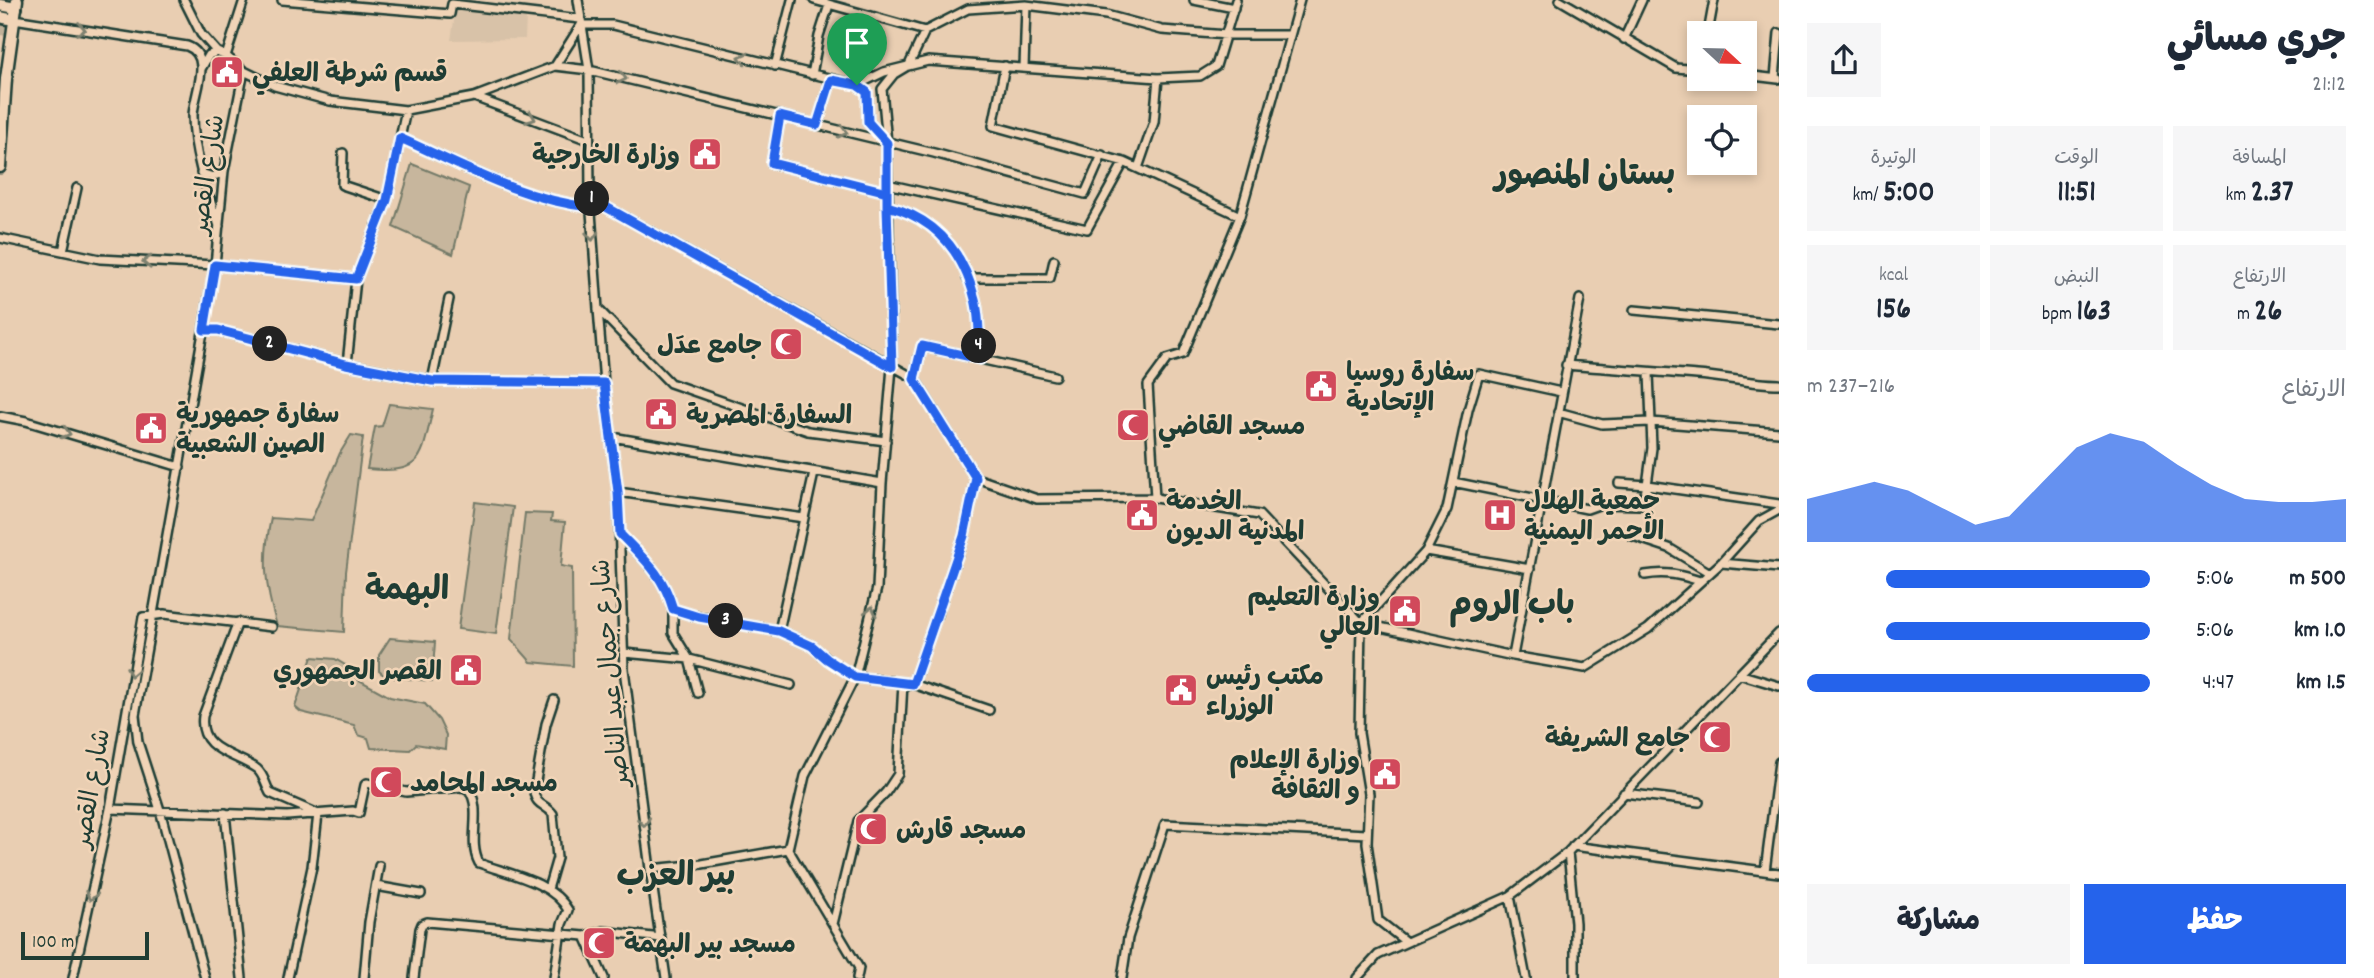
<!DOCTYPE html>
<html lang="ar">
<meta charset="utf-8">
<style>
:root{--surface:#fff;--page:#f6f6f7;--text:#1f2937;--muted:#747a83;--accent:#2563eb}
body{margin:0;font-family:Dekko,"Playpen Sans Arabic",sans-serif;background:var(--page);color:var(--text);direction:rtl;height:100vh;display:flex;flex-direction:column;font-size:26px;white-space:nowrap}
*{box-sizing:border-box;margin:0}
p{font-size:23px;color:var(--muted)}
.icon{flex:none;width:38px;height:38px;fill:none;stroke:currentColor;stroke-width:2;stroke-linecap:round;stroke-linejoin:round}
.map{position:relative;flex:1;overflow:hidden;direction:ltr}
.details{display:flex;flex-direction:column;background:var(--surface);width:595px}
.details>*{flex:none}
.needle{width:46px;rotate:112deg}
.controls{position:absolute;left:1687px;top:21px;display:grid;gap:14px}
.controls a{display:grid;place-items:center;width:70px;height:70px;border-radius:0px;background:var(--surface);box-shadow:0 4px 10px #0003;font-size:35px}
.scale{position:absolute;left:21px;bottom:18px;width:128px;box-sizing:border-box;padding-left:7px;border:4px solid #1f3d34;border-top:0;font-size:19px;line-height:24px;white-space:nowrap;color:#1f3d34;-webkit-text-stroke:5px #f1d4b7;paint-order:stroke}
.pin{position:absolute;display:grid;place-items:center;width:60px;height:60px;color:#fff;margin:-72px -30px;border-radius:50% 50% 50% 0;rotate:-45deg;box-shadow:0 0 7px #0007}
.pin .icon{rotate:45deg}
.km{position:absolute;width:35px;height:35px;margin:-18px;border-radius:50%;background:#222;color:#fff;font-size:19px;line-height:35px;text-align:center}
.round{display:grid;place-items:center;flex:none;width:74px;height:74px;border-radius:0px;background:var(--page)}
.overview{display:flex;align-items:center;justify-content:space-between;height:119px;padding:0 28px}
h1{font-size:38px;font-weight:800;line-height:52px}
.stats{display:grid;grid-template-columns:repeat(3,1fr);gap:10px;height:119px;padding:7px 28px}
.stats div{display:grid;align-content:center;border-radius:0px;background:var(--page);text-align:center}
.stats b{font-size:30px;font-weight:800}
.stats small{font-size:19px;font-weight:400}
.stats p{font-size:19px}
.chart{height:196px;padding:14px 28px}
.chart p{display:flex;justify-content:space-between}
.chart svg{width:100%;height:126px;margin-top:7px;fill:var(--accent);opacity:.7}
.primary-button{display:flex;gap:14px;margin-top:auto;padding:14px 28px}
.primary-button a{flex:1;height:80px;border-radius:0px;background:var(--accent);color:#fff;font-size:28px;font-weight:800;line-height:80px;text-align:center}
.primary-button a+a{background:var(--page);color:var(--text)}
ul{padding:0 28px;list-style:none;font-size:23px}
li{display:grid;grid-template-columns:112px 84px 1fr;align-items:center;height:52px}
li i{height:18px;border-radius:9px;background:var(--accent)}
main{display:flex;flex:1;min-height:0}
.map>svg:first-child{display:block}
</style>
<main>
<section class="details">
<div class="overview"><div><h1>جري مسائي</h1><p>21:12</p></div><a class="round"><svg class="icon" aria-label="share" viewBox="0 0 24 24"><path d="M12 15V3M7 8l5-5 5 5M5 13v7h14v-7"/></svg></a></div>
<div class="stats">
<div><p>المسافة</p><b>2.37<small> km</small></b></div>
<div><p>الوقت</p><b>11:51</b></div>
<div><p>الوتيرة</p><b>5:00<small> /km</small></b></div>
</div>
<div class="stats">
<div><p>الارتفاع</p><b>26<small> m</small></b></div>
<div><p>النبض</p><b>163<small> bpm</small></b></div>
<div><p>kcal</p><b>156</b></div>
</div>
<div class="chart"><p><span>الارتفاع</span>216–237 m</p>
<svg viewBox="0 0 160 44" preserveAspectRatio="none"><path d="M0 44V29L10 26L20 23L30 26L40 32L50 38L60 35L70 23L80 11L90 6L100 9L110 17L120 24L130 29L140 30L150 30L160 29V44z"/></svg>
</div>
<ul>
<li><b>500 m</b>5:06<i style="width:77%"></i></li>
<li><b>1.0 km</b>5:06<i style="width:77%"></i></li>
<li><b>1.5 km</b>4:47<i style="width:100%"></i></li>
</ul>
<div class="primary-button"><a>حفظ</a><a>مشاركة</a></div>
</section>
<div class="map">
<svg width="1779" height="978" viewBox="0 0 1779 978">
<rect width="100%" height="100%" fill="#e9ceb2"/>
<filter id="ink" filterUnits="userSpaceOnUse"><feTurbulence type="fractalNoise" baseFrequency=".0143" numOctaves="2"/><feDisplacementMap in="SourceGraphic" scale="14" xChannelSelector="R" yChannelSelector="G"/><feConvolveMatrix kernelMatrix="1 2 1 2 8 2 1 2 1" color-interpolation-filters="sRGB"/></filter>
<g filter="url(#ink)">
<path fill="#d8c2a8" d="M456,8l70,9 -1,22 -74,1z"/>
<path fill="#c7b69d" stroke="#737a68" stroke-width="2" d="M412,164l57,23 -16,67 -60,-27z
M389,404l44,5c-12,50 -9,65 -66,60l8,-42 7,-1z
M351,435l12,2 -17,135 -2,60 -67,-6c-12,-40 -15,-66 -6,-108l40,3 29,-68z
M475,502l38,5 -17,127 -38,-5z
M525,513l27,1 -1,7 14,1 -4,44 11,2 1,98 -42,-4 -20,-23z
M390,638l45,4 -3,39 -46,-4 -7,-6v-16z
M312,657l23,2 15,9 9,12 31,17 35,7 14,16 7,15 -1,14 -29,-5 -6,6 -39,-2 -3,-10 -10,-3 -4,-10 -53,-13 -6,-5z"/>
<g fill="none" stroke-linecap="round" stroke-linejoin="round">
<path stroke="#c1b199" stroke-width="10" stroke-dasharray="10 5" stroke-linecap="butt" d="M0,35l5,-35"/>
<g stroke="#1f3d34" stroke-width="12">
<path id="minor" d="M184,0l17,34 16,18 9,4 18,15 31,15 55,15 76,9 68,-13 81,-31 34,4 345,83 151,41 17,-39
M282,0l168,14 2,-10 128,15
M578,0l11,70 1,128 8,111 6,74 14,109 6,177 26,200 16,109
M814,0l111,31
M1194,0l40,8
M1560,0l116,68 23,2
M14,19l173,27c27,10 7,47 6,69 0,38 14,76 26,111
M581,25h32l244,60 10,7 1,30 19,20
M1708,33l6,-33
M1624,39l18,-39
M226,56l18,-56
M555,66l26,-41
M775,66l17,-66
M1005,66l-12,60 131,36 116,54
M1024,68l2,-63
M201,69l8,-14 8,-3
M812,75l7,-39 10,-31
M1745,75l33,4
M1775,78l4,-45
M857,85l27,-13 44,-11 230,17 42,-2 16,-10 20,-66
M474,97l114,43
M780,116l-8,47 115,29
M817,125l14,-45
M400,138c61,27 123,62 190,69
M343,153l-1,32 45,15
M1138,168l16,-46 4,-44
M201,173l12,4 11,-6
M887,184l200,45 37,-67
M590,198l324,180 62,100 61,21 118,-1 104,17 102,108 152,33 72,12 63,-39 73,-66 38,-42 20,-11
M887,206c48,12 76,45 88,93 5,19 4,41 5,60
M0,238l100,21 115,6 141,14
M63,251l14,-63
M967,278h83l4,-18
M598,309l72,74 138,48 78,10
M1634,310l145,14
M204,330h14l129,34 85,17 172,2
M347,364l9,-85 31,-79 19,-90
M1566,365c44,4 88,6 131,10 28,2 54,9 82,9
M914,378l8,-32 133,30
M432,381l17,-82
M1558,412l44,12 49,-2 -2,-49
M0,416l26,5 154,46
M612,437l270,46
M1453,482l134,27 14,-5 38,1 4,-3 4,-17 132,19
M1619,483l28,2 5,-37 -1,-26 128,10
M618,492l186,26
M1155,498l-7,-113 19,-26 16,-5 57,-138 60,-216
M620,535c24,24 43,39 53,74l26,8 80,14 33,15 15,13 28,18 58,7 51,-148 12,-58
M1630,535l39,13 41,25
M1426,551l21,-42 21,-99 11,-36 82,18
M1721,563l58,5
M1645,575c21,-4 36,0 55,6
M673,609v24l16,26 9,34
M238,622l-35,94c-5,35 32,37 54,53 7,6 9,17 13,24l46,20
M779,631l35,-158
M624,653l65,6 102,26
M1513,656l67,-357
M1739,674l40,12
M913,684l76,26
M1624,793l75,9
M110,809l177,7 66,-5 6,2 6,-28 2,-2 39,9 57,-5 6,3c14,21 -2,50 10,73 29,11 73,18 89,47l-6,14 -8,54
M225,813l17,165
M1573,846l206,27
M1568,852l7,71v55
M650,869l52,-5 86,-15
M1765,871l14,-109
M376,886l45,8
M548,889l9,-31 -4,-44c-7,-10 -17,-8 -19,-22l12,-68 8,-24
M1510,896l16,82
M833,924l25,-103 28,-29 12,-18 5,-91
M585,936l19,42
M1406,942l-28,-22 -11,-77 2,-49 -10,-61 2,-110 65,-72 104,18
M73,978l37,-169 33,-192 21,-3 108,13
M205,978l-45,-168 -22,-68 -3,-27 80,-450 9,-94 20,-100
M288,978l24,-111 6,-53
M364,978l5,-56 10,-56
M414,978l6,-49 2,-5 5,-2 158,14 18,-5 58,7
M857,978l2,-10 -71,-119 17,-73 50,-99 22,-89 5,-105 10,-116 -5,-224 -5,-54 12,-15 15,-9 16,-34 43,-22 58,-4 80,10 56,15 65,5h63
M1122,978l6,-40 37,-114 202,10
M1357,978l21,-23 132,-59 58,-44 211,-219"/>
</g>
<g stroke="#1f3d34" stroke-width="15">
<path id="secondary" d="M0,167l6,-88 11,-79"/>
</g>
<g stroke="#1f3d34" stroke-width="16">
<path id="primary" d="M0,5l16,3
M0,17l14,3"/>
</g>
<use href="#minor" stroke="#f1d4b7" stroke-width="7"/>
<use href="#secondary" stroke="#f1d4b7" stroke-width="10"/>
<use href="#primary" stroke="#f1d4b7" stroke-width="10"/>
</g>
<defs><path id="oneway-chevron" d="M-2-3.5L2.5 0L-2 3.5" fill="none" stroke-width="1.6" stroke-linecap="round" stroke-linejoin="round" transform="scale(1.75)"/></defs>
<g stroke="#7d816f">
<use href="#oneway-chevron" transform="translate(81 29) rotate(9)"/>
<use href="#oneway-chevron" transform="translate(743 58) rotate(-166)"/>
<use href="#oneway-chevron" transform="translate(622 78) rotate(13)"/>
<use href="#oneway-chevron" transform="translate(531 118) rotate(21)"/>
<use href="#oneway-chevron" transform="translate(843 132) rotate(14)"/>
<use href="#oneway-chevron" transform="translate(592 236) rotate(86)"/>
<use href="#oneway-chevron" transform="translate(147 262) rotate(-177)"/>
<use href="#oneway-chevron" transform="translate(66 433) rotate(16)"/>
<use href="#oneway-chevron" transform="translate(871 611) rotate(-76)"/>
<use href="#oneway-chevron" transform="translate(132 672) rotate(101)"/>
<use href="#oneway-chevron" transform="translate(644 822) rotate(83)"/>
<use href="#oneway-chevron" transform="translate(91 896) rotate(102)"/>
</g>
</g>
<g fill="none" stroke-linecap="round" stroke-linejoin="round" filter="url(#ink)">
<g stroke="#fff" stroke-width="14">
<path id="route" d="M857,85l10,7 1,30 19,21c0,21 0,42 0,63l5,161 -302,-169v9c-67,-7 -129,-42 -190,-69l-13,62 -31,79 -141,-14 -11,65h14l128,34 86,17 172,2 14,109 2,42c24,25 43,40 53,75l26,8 80,14 33,15 15,13 28,18 58,7 51,-148 12,-58 -62,-99 8,-33 58,13c-1,-19 0,-41 -5,-60 -12,-48 -40,-81 -88,-93v-14l-115,-29 8,-47 37,9 14,-45 26,5"/>
</g>
<use href="#route" stroke="#2563eb" stroke-width="9"/>
</g>
<defs>
<g id="civic-square" transform="scale(1.75)"><rect x="-9" y="-9" width="18" height="18" rx="4" fill="#d1495b" stroke="#f1d4b7"/><path d="M-.6-6.5H3V-4.5H.6V-3L4-1V1h2V6H-6V1h2V-1L-.6-3ZM-1.2 2.5V6h2.4V2.5Z" fill="#fff"/></g>
<g id="mosque-square" transform="scale(1.75)"><rect x="-9" y="-9" width="18" height="18" rx="4" fill="#d1495b" stroke="#f1d4b7"/><path d="M3.5-4.9A6 6 0 1 0 3.5 4.9A5 5 0 1 1 3.5-4.9Z" fill="#fff"/></g>
<g id="hospital-square" transform="scale(1.75)"><rect x="-9" y="-9" width="18" height="18" rx="4" fill="#d1495b" stroke="#f1d4b7"/><path d="M-5-5h3v3.5h4V-5h3V5h-3V1.5h-4V5h-3Z" fill="#fff"/></g>
</defs>
<g fill-rule="evenodd">
<use href="#civic-square" x="227" y="72"/>
<use href="#civic-square" x="705" y="154"/>
<use href="#mosque-square" x="786" y="344"/>
<use href="#civic-square" x="1321" y="386"/>
<use href="#civic-square" x="661" y="414"/>
<use href="#mosque-square" x="1133" y="425"/>
<use href="#civic-square" x="151" y="428"/>
<use href="#civic-square" x="1142" y="515"/>
<use href="#hospital-square" x="1500" y="515"/>
<use href="#civic-square" x="1405" y="611"/>
<use href="#civic-square" x="466" y="670"/>
<use href="#civic-square" x="1181" y="690"/>
<use href="#mosque-square" x="1715" y="737"/>
<use href="#civic-square" x="1385" y="774"/>
<use href="#mosque-square" x="386" y="782"/>
<use href="#mosque-square" x="871" y="829"/>
<use href="#mosque-square" x="599" y="943"/>
</g>
<g text-anchor="middle" stroke-width="5" stroke-linejoin="round" paint-order="stroke">
<g font-size="26" font-weight="bold" fill="#1f3d34" stroke="#f1d4b7" text-anchor="start">
<text x="252" y="81">قسم شرطة العلفي</text>
<text x="680" y="163" text-anchor="end">وزارة الخارجية</text>
<text x="762" y="353" text-anchor="end">جامع عدَل</text>
<text x="1346" y="380">سفارة روسيا<tspan x="1346" dy="30">الإتحادية</tspan></text>
<text x="176" y="422">سفارة جمهورية<tspan x="176" dy="30">الصين الشعبية</tspan></text>
<text x="686" y="423">السفارة المصرية</text>
<text x="1158" y="434">مسجد القاضي</text>
<text x="1166" y="509">الخدمة<tspan x="1166" dy="30">المدنية الديون</tspan></text>
<text x="1524" y="509">جمعية الهلال<tspan x="1524" dy="30">الأحمر اليمنية</tspan></text>
<text x="1380" y="605" text-anchor="end">وزارة التعليم<tspan x="1380" dy="30">العالي</tspan></text>
<text x="442" y="679" text-anchor="end">القصر الجمهوري</text>
<text x="1206" y="684">مكتب رئيس<tspan x="1206" dy="30">الوزراء</tspan></text>
<text x="1690" y="746" text-anchor="end">جامع الشريفة</text>
<text x="1360" y="768" text-anchor="end">وزارة الإعلام<tspan x="1360" dy="30">و الثقافة</tspan></text>
<text x="410" y="791">مسجد المحامد</text>
<text x="896" y="838">مسجد قارش</text>
<text x="624" y="952">مسجد بير البهمة</text>
</g>
<g font-size="26" fill="#1f3d34" stroke="#f1d4b7">
<text transform="translate(206 174) rotate(-82)" y="9">شارع القصر</text>
<text transform="translate(609 673) rotate(-95)" y="9">شارع جمال عبد الناصر</text>
<text transform="translate(90 788) rotate(-80)" y="9">شارع القصر</text>
</g>
<g font-size="33" font-weight="bold" fill="#1f3d34" stroke="#f1d4b7">
<text x="1585" y="184">بستان المنصور</text>
<text x="407" y="599">البهمة</text>
<text x="1512" y="614">باب الروم</text>
<text x="676" y="885">بير العزب</text>
</g>
</g>
</svg>
<div class="controls">
<a><svg class="needle" viewBox="-14 -14 28 28"><path d="M0-13l5 13h-10z" fill="#e53935"/><path d="M0 13l5-13h-10z" fill="#747a83"/></svg></a>
<a><svg class="icon" aria-label="locate" viewBox="0 0 24 24"><circle cx="12" cy="12" r="6"/><path d="M12 2v4M12 18v4M2 12h4M18 12h4"/></svg></a>
</div>
<div class="scale">100 m</div>
<div class="pin" style="left:857px;top:85px;background:#1e9e55"><svg class="icon" aria-label="arrive" viewBox="0 0 24 24"><path d="M6 21V4h12l-3 4 3 4H6"/></svg></div>
<b class="km" style="left:592px;top:199px">1</b>
<b class="km" style="left:270px;top:344px">2</b>
<b class="km" style="left:726px;top:621px">3</b>
<b class="km" style="left:979px;top:346px">4</b>
</div>
</main>
